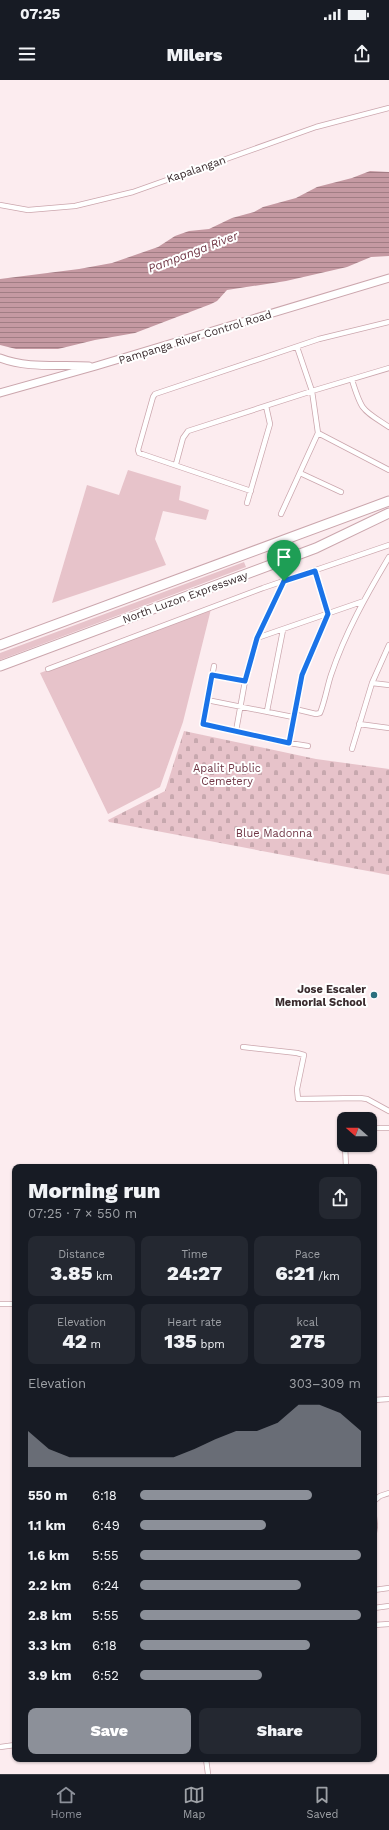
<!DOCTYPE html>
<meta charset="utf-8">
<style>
:root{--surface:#171b24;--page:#242831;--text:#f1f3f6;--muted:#9ea1a6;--line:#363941;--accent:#8c9099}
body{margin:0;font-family:"Work Sans",sans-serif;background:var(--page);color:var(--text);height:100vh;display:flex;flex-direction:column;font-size:15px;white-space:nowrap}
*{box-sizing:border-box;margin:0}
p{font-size:13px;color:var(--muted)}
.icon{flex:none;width:22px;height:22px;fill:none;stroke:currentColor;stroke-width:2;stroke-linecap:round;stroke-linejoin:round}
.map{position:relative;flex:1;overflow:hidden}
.drawer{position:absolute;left:12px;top:1084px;width:365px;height:598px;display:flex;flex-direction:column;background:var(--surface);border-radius:8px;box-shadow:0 1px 3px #0004}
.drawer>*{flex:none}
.needle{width:26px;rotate:290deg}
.controls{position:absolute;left:337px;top:1032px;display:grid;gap:8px}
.controls a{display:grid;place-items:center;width:40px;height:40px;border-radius:8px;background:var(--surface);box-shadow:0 1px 3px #0004;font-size:20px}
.pin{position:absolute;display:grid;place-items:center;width:34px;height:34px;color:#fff;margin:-41px -17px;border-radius:50% 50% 50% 0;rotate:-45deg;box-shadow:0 0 4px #0007}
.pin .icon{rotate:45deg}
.round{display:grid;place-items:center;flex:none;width:42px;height:42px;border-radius:8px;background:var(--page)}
.headline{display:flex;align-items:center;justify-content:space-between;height:68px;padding:0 16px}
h1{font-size:22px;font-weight:800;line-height:30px}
.stats{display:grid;grid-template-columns:repeat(3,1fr);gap:6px;height:68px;padding:4px 16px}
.stats div{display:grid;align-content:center;border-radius:8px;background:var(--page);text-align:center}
.stats b{font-size:20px;font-weight:800}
.stats small{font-size:11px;font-weight:400}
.stats p{font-size:11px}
.chart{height:112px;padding:8px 16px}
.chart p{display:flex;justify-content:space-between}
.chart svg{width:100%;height:72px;margin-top:4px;fill:var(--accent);opacity:.7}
.primary-button{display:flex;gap:8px;margin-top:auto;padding:8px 16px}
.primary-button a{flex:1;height:46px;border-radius:8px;background:var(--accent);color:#fff;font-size:16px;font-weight:800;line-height:46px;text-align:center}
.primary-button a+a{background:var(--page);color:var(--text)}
ul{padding:0 16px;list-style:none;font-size:13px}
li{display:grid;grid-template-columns:64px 48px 1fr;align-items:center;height:30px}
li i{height:10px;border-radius:5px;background:var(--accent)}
.status{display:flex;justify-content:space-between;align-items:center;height:28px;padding:0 20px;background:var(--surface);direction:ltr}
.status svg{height:11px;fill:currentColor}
header{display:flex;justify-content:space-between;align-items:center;height:52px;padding:0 16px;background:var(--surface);font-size:18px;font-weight:800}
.menu{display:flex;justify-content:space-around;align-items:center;height:56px;border-top:1px solid var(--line);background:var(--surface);font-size:11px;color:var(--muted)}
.menu a{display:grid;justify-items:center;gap:2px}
.menu .selected{color:var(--accent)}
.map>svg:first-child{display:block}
</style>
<div class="status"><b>07:25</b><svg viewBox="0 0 49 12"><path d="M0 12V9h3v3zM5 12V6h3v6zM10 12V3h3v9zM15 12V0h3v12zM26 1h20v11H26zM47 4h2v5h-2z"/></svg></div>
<header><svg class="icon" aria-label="menu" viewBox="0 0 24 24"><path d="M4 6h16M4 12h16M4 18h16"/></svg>Milers<svg class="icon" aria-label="share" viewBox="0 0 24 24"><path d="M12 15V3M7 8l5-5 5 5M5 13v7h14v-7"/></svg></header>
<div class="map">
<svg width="389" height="1694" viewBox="0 0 389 1694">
<defs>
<pattern id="cemetery-stones" width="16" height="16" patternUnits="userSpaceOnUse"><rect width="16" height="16" fill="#e7c3ca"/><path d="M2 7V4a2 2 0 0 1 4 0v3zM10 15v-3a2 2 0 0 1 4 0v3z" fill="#c7a8ae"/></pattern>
<pattern id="water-rules" width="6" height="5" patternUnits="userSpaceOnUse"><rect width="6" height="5" fill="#c599a2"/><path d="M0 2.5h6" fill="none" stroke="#a17d84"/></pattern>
</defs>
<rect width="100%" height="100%" fill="#fcecef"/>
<path fill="#e7c3ca" d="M128,390l53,16 -2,14 30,10 -3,10 -43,-9 -8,28 11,26 -114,38 35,-118 32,10z
M244,482l2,5 -246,93v-7z
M211,529l-28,113 -23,65 -52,27 -68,-141z"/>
<path fill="url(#cemetery-stones)" d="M184,651l132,28 73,10v106l-280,-53 -1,-2 57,-29z"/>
<path fill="url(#water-rules)" d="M370,91l19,1v84l-18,1 -24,10 -61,14 -59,9 -10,11 -6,3 -76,29 -40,7 -37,9h-42l-16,-4v-66l79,-10 33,-6 46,-16 17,-11 14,-5 20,-2 23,-11 22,-6 9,-5 33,-9 21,-11 35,-9z"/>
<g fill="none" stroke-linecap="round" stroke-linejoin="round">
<g stroke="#cba6ad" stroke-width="6">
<path id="street" d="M0,125l28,5 47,-4 58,-14 183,-65 73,-19
M297,267l15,44 6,42 71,37
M352,300c10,32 10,29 37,47
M176,384l7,-26 5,-7 124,-40 77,-23
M300,393l41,19
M251,411l-112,-38 -1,-3 15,-53 2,-3 164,-55 70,-17
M247,423l23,-79 -4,-18
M281,434l37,-81
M257,558l107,-37
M214,586l-11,58 74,17 31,5
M48,589l215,-81 126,-43
M212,595l33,6
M372,603l17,2
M207,620l86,17
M295,629l21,5 4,-1c5,-12 7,-26 11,-38 14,-42 36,-81 58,-118
M267,631l16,-81
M359,644l30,4
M236,651l9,-50 12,-43 27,-57
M289,663l13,-68 26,-61 -13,-43
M352,669l20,-66 17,-38
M243,967l54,6 7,2 -7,34 1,10 62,-1 7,1 22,12
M370,1048h19
M345,1065l1,22
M0,1224h15
M374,1320l15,-1
M374,1421l6,-5 9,-3
M374,1436l1,10 -1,7
M374,1510l15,-2
M374,1528l15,-2
M374,1545l15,-1
M0,1667l15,-2
M206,1679l2,15"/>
</g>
<g stroke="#cba6ad" stroke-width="9">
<path id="secondary" d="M0,278c28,11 60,6 89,8
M0,313l96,-27 293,-88"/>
</g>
<g stroke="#cba6ad" stroke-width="11">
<path id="highway" d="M0,565l389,-144
M0,586l316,-118 73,-35"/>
</g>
<use href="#street" stroke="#fff" stroke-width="4.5"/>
<use href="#secondary" stroke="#fff" stroke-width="7"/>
<use href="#highway" stroke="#fff" stroke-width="9"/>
</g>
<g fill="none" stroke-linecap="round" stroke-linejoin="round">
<g stroke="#fff" stroke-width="8">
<path id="route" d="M315,491l13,43 -26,61 -13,68 -86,-19 9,-49 33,6 12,-43 27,-57z"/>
</g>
<use href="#route" stroke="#1a73e8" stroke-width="5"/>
</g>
<circle fill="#2a6f7e" stroke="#fff" stroke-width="1.5" cx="374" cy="915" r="4"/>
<g text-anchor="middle" stroke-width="4" stroke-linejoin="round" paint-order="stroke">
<g font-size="11" fill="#3a2b2e" stroke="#fff">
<text transform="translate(196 89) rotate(-19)" y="4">Kapalangan</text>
<text transform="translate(195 257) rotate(-17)" y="4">Pampanga River Control Road</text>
<text transform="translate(185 517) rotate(-20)" y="4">North Luzon Expressway</text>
</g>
<g font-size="11" fill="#6f3645" stroke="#fff">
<text x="227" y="692">Apalit Public<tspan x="227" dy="13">Cemetery</tspan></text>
<text x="274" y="757">Blue Madonna</text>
</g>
<g font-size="11" font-weight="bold" fill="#3a2b2e" stroke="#fff" text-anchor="end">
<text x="366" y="913">Jose Escaler<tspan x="366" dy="13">Memorial School</tspan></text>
</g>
<g font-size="12" font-style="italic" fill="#723847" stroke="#fff">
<text transform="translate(193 172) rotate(-21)" y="4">Pampanga River</text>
</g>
</g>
</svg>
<div class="controls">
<a><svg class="needle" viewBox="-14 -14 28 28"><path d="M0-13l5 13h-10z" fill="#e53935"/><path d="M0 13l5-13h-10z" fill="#9ea1a6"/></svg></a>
</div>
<div class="pin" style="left:284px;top:501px;background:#1e9e55"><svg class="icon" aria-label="arrive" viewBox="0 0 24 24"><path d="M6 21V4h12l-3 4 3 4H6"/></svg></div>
<section class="drawer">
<div class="headline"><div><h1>Morning run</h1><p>07:25 · 7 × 550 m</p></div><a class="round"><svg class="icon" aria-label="share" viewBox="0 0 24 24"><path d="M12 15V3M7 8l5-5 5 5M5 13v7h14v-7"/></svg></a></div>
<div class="stats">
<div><p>Distance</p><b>3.85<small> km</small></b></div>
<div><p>Time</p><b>24:27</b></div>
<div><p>Pace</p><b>6:21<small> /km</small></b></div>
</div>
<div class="stats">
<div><p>Elevation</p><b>42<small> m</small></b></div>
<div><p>Heart rate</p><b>135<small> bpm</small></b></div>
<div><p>kcal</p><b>275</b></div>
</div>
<div class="chart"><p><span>Elevation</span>303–309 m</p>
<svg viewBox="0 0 160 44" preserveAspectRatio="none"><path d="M0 44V22L10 33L20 38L30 38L40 38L50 38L60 38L70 38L80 33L90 27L100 22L110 22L120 17L130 6L140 6L150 11L160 22V44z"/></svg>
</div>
<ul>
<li><b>550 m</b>6:18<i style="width:78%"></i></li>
<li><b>1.1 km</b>6:49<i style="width:57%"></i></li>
<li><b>1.6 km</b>5:55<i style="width:100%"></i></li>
<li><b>2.2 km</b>6:24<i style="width:73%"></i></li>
<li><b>2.8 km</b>5:55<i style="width:100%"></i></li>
<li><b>3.3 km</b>6:18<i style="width:77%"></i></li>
<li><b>3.9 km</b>6:52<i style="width:55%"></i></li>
</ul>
<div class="primary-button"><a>Save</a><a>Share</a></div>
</section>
</div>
<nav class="menu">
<a class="selected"><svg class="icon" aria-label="home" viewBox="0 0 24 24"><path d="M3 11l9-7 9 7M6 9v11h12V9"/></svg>Home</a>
<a><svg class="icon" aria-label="map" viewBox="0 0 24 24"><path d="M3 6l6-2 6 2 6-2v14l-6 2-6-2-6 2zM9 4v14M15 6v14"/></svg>Map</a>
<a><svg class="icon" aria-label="saved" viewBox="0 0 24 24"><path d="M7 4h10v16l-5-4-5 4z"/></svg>Saved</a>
</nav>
